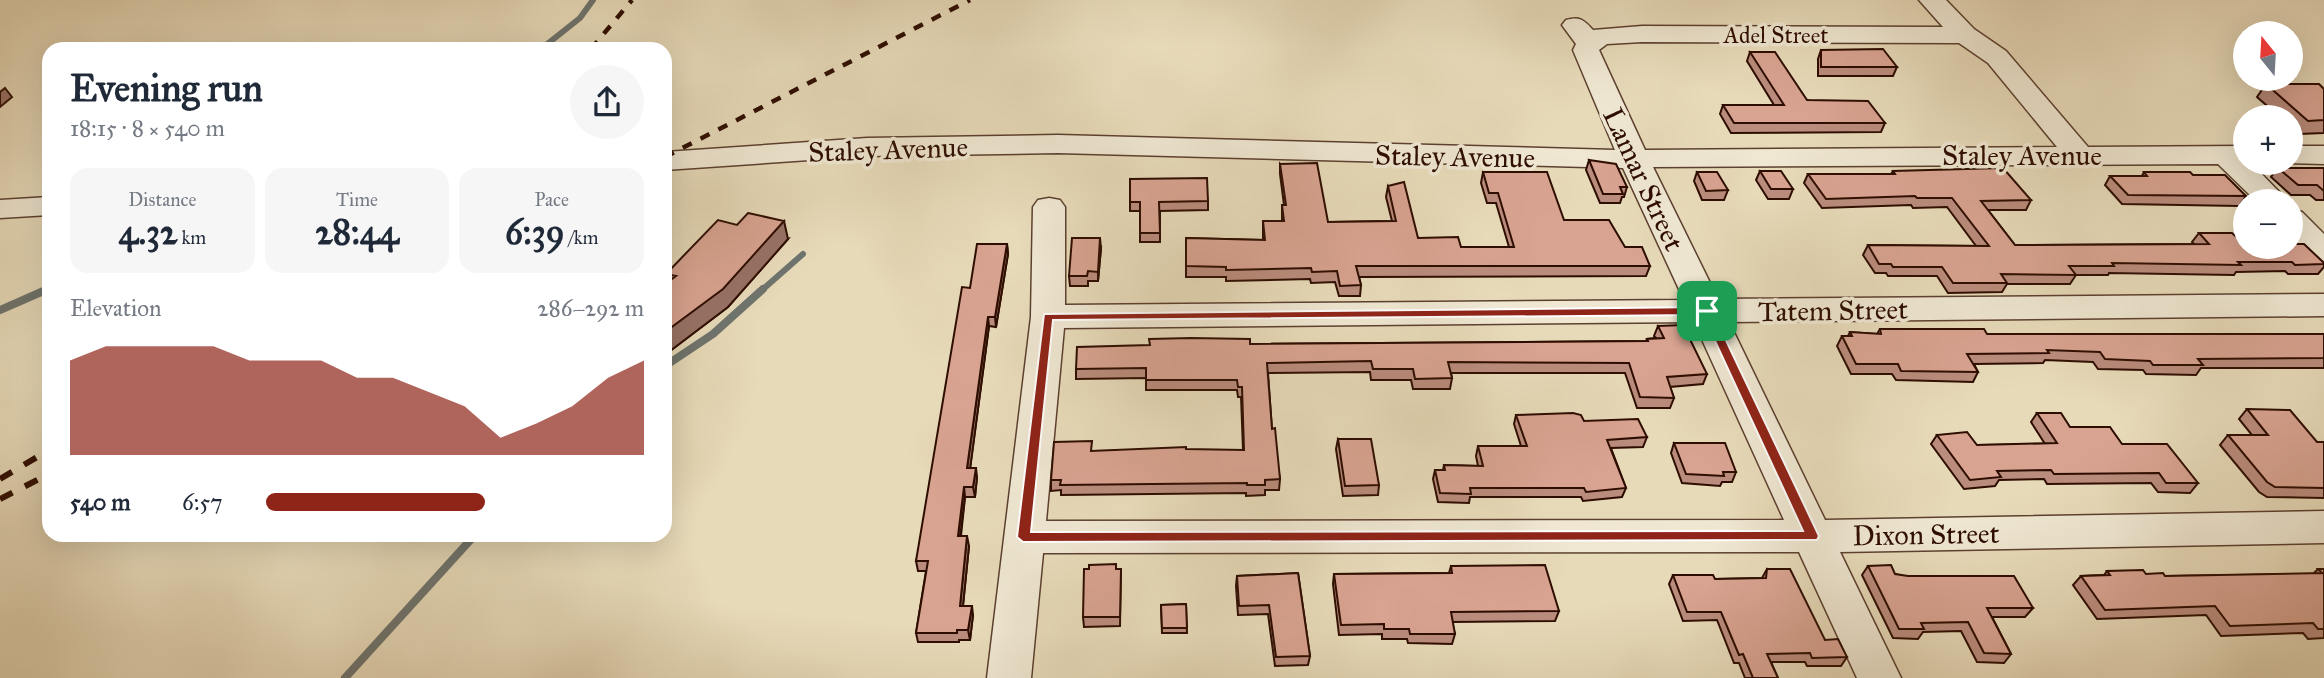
<!DOCTYPE html>
<meta charset="utf-8">
<style>
:root{--surface:#fff;--page:#f6f6f7;--text:#1f2937;--muted:#747a83;--accent:#8f2418}
body{margin:0;font-family:"IM FELL Great Primer",serif;background:var(--page);color:var(--text);height:100vh;display:flex;flex-direction:column;font-size:26px;white-space:nowrap}
*{box-sizing:border-box;margin:0}
p{font-size:23px;color:var(--muted)}
.icon{flex:none;width:38px;height:38px;fill:none;stroke:currentColor;stroke-width:2;stroke-linecap:round;stroke-linejoin:round}
.map{position:relative;flex:1;overflow:hidden}
.sheet{position:absolute;left:42px;top:42px;width:630px;height:500px;display:flex;flex-direction:column;background:var(--surface);border-radius:21px;box-shadow:0 7px 28px #0002}
.sheet>*{flex:none}
.needle{width:46px;rotate:342deg}
.fabs{position:absolute;left:2233px;top:21px;display:grid;gap:14px}
.fabs a{display:grid;place-items:center;width:70px;height:70px;border-radius:50%;background:var(--surface);box-shadow:0 7px 28px #0002;font-size:35px}
.pin{position:absolute;display:grid;place-items:center;width:60px;height:60px;color:#fff;margin:-30px;border-radius:14px;box-shadow:0 4px 10px #0006}
.round{display:grid;place-items:center;flex:none;width:74px;height:74px;border-radius:37px;background:var(--page)}
.overview{display:flex;align-items:center;justify-content:space-between;height:119px;padding:0 28px}
h1{font-size:38px;font-weight:700;line-height:52px}
.stats{display:grid;grid-template-columns:repeat(3,1fr);gap:10px;height:119px;padding:7px 28px}
.stats div{display:grid;align-content:center;border-radius:18px;background:var(--page);text-align:center}
.stats b{font-size:35px;font-weight:700}
.stats small{font-size:19px;font-weight:400}
.stats p{font-size:19px}
.chart{height:196px;padding:14px 28px}
.chart p{display:flex;justify-content:space-between}
.chart svg{width:100%;height:126px;margin-top:7px;fill:var(--accent);opacity:.7}
ul{padding:0 28px;list-style:none;font-size:23px}
li{display:grid;grid-template-columns:112px 84px 1fr;align-items:center;height:52px}
li i{height:18px;border-radius:9px;background:var(--accent)}
.map>svg:first-child{display:block}
</style>
<div class="map">
<svg width="2324" height="678" viewBox="0 0 2324 678">
<rect width="100%" height="100%" fill="#e7dab9"/>
<filter id="stains"><feTurbulence type="fractalNoise" baseFrequency=".00286" numOctaves="4"/><feColorMatrix values="0 0 0 0 .2 0 0 0 0 .09 0 0 0 0 .02 0 0 0 .5 -.17"/></filter>
<radialGradient id="worn" r=".72"><stop offset=".6" stop-color="#630" stop-opacity="0"/><stop offset="1" stop-color="#630" stop-opacity=".3"/></radialGradient>
<g fill="none" stroke-linecap="round" stroke-linejoin="round">
<path stroke="#6e746e" stroke-width="6" d="M541,49l39,-31 13,-18
M44,291l5,-2
M761,291l42,-37"/>
<path stroke="#6e746e" stroke-width="8" d="M0,310l48,-21
M665,366l48,-32 50,-45
M345,678l129,-142"/>
<g stroke="#5c402f" stroke-width="3">
<path id="minor" d="M1919,0h27l28,29 32,22 82,96 157,-1v17h6l37,38h-32l-38,-37 -565,3 65,132 606,-5v22l-595,6 96,198 499,-9v32l-484,9 61,126h-44l-58,-126 -756,1 -12,125h-44l44,-361 2,-110 5,-7 11,-2 11,2 5,7v98l619,-5 -61,-132 -565,-15 -191,3 -202,14v-18l202,-14 191,-3 557,15 -42,-100 3,-6 -14,-19 4,-5c14,-4 18,0 27,10l49,-4 301,1zM1642,42l317,1 29,20 69,84 -412,3 -46,-100 8,-6zM1694,322l90,198 -738,1 18,-193z
M2291,146h33v18l-38,-1h5z
M49,197v18l-49,3v-18z
M2291,209l11,3 22,22v28l-11,-3 -22,-22z"/>
</g>
<use href="#minor" fill="#efe7d2" fill-rule="evenodd"/>
<path stroke="#2e0d01" stroke-width="4.5" stroke-dasharray="10 10" stroke-linecap="butt" d="M591,49l41,-49
M665,157l305,-157"/>
<path stroke="#2e0d01" stroke-width="6" stroke-dasharray="14 14" stroke-linecap="butt" d="M0,479l49,-29
M0,499l49,-25"/>
</g>
<path fill="#ba8c7d" stroke="#2e0d01" stroke-width="2" d="M1821,50l76,17 -4,9h-75v-17z
M1750,52l57,48 78,23 -4,9 -150,1 -11,-19 3,-9h51l-27,-44z
M2266,84l58,5v44l-25,1 -8,-7v-10h-11l-23,-20z
M1589,160l38,27 -3,10h-2l-2,6h-20l-14,-33z
M1280,164l48,58 64,-1 -6,-24 2,-11 30,52 43,9h48l-13,-44h-9l-6,-20 2,-11 81,48 61,27 25,19 -4,10 -287,1 2,8 -1,11h-21l-4,-14 -24,1 -1,-4 -84,2v-4h-40v-39l77,2v-19h19v-16h2l-4,-31z
M2278,168h46v32h-8l-6,-5h-19l-20,-18z
M1760,171l33,18 -4,10h-21l-12,-19z
M1893,171l138,29 -5,10h-38l27,35 179,-1 -2,-2 7,-9 125,30v4l-6,7h-30l-3,-3 -49,1 -2,3 -125,-2 -1,2h-32l-6,9h-63l-5,8 -54,1 -11,-17h-49l-2,-3h-11l-12,-18 5,-10 108,1 -29,-39 -34,1 -2,-3 -89,3 -18,-25 4,-9h83z
M1697,172l31,18 -4,10h-22l-8,-19z
M2144,172l49,3 53,21 -7,10 -117,-2 -17,-19 5,-9h32z
M1130,179l78,22v9l-48,1v31h-20v-31h-10z
M788,239l-60,68 -62,47h-1v-70l4,-2 -3,-8z
M1007,244l1,10 -12,73 -7,-1 -19,142 7,9 -2,20h-10l-4,39 8,10 -6,60 10,9 -3,25h-11v2h-41l-2,-9 10,-62h-8l-2,-10z
M1101,248l-3,33h-10v5h-18l-1,-10z
M1658,326l49,48 -4,10 -33,3 4,11 -4,10h-33l-12,-35h-174l1,5 -2,11h-37l-2,-9h-40l-1,-8 -102,1 4,56 8,50 -1,11h-14v5l-19,1v-3l-185,2v-5l-10,1v-11l41,-29 151,-1 -2,-53h-3l-1,-7h-91v-12l-70,1v-10l174,-25 396,-3 1,-2 9,-1 -2,-2z
M1880,329l107,5h337v34h-123l-5,7 -50,-1 -3,-4 -45,-1 -5,-7 -48,-2 -2,3 -69,1 4,8 -5,10 -77,-2 -4,-6h-41l-14,-28 5,-10h6l2,-4 27,2z
M2247,409l70,33h7v56l-57,-1 -8,-5 -39,-47 8,-10h24l-13,-16z
M2037,413l33,14 52,17 76,39 -8,10 -32,-1 -7,-9 -104,1 -3,-5 -45,1 -4,6 -31,3 -33,-45 6,-9 40,10 68,-1 -14,-22z
M1516,415l68,6 63,16 -4,10 -32,1 15,40 -4,9 -39,4 -2,-4h-111l-1,6 -31,-1 -5,-23 2,-9h8l1,-5 34,1 -2,-10 2,-10h43l-7,-22z
M1338,439l41,46 -1,10 -35,1 -7,-47z
M1674,443l62,29 -4,10h-10l-2,4 -38,-3 -11,-30z
M1451,566l108,45 -4,10 -103,1 3,12 -3,10 -44,-1 -1,-4h-25v-5l-43,1 -6,-51 1,-10 115,-1z
M1868,566l27,8 138,34 -8,9h-33l19,37 -7,9 -27,-1 -16,-31 -38,1 -5,7 -25,-1 -31,-63z
M1116,569h5l-1,57 -36,1 -1,-10z
M1767,569l58,71 22,17 -6,9h-34l-2,-4h-34l7,16h-33l-6,-15h-5l-17,-43 -34,1 -14,-37 4,-9 42,4 47,-1z
M2318,569h6v69l-16,1 -5,-6 -82,3 -15,-21 -109,4 -24,-34 8,-9 23,-1 3,-4 58,5 148,-2z
M1298,573l12,83 -2,9 -33,1 -7,-52 -30,1 -2,-29 1,-10z
M1186,604l1,29h-25l-1,-28z"/>
<path fill="#977266" stroke="#2e0d01" stroke-width="2" d="M5,88l7,9 -12,10v-15z
M784,221l4,18 -60,68 -62,47 -1,-22z
M1100,238l1,10 -3,33v-9z
M1007,244l1,10 -12,73 -1,-10z
M988,317l1,9 -20,151 -2,-9z
M976,468l1,9 -2,20 -2,-10z
M964,487l1,10 -6,49 -1,-10z
M967,536l2,10 -7,69 -2,-9z
M972,606l1,9 -3,25 -2,-10z"/>
<path fill="#d8a391" stroke="#2e0d01" stroke-width="2" d="M1883,49l14,18h-76v-17z
M1750,52h25l32,48 61,1 17,22h-151l-11,-18h61z
M2266,84h53l5,5v31l-16,1z
M1589,160l27,4 11,23h-7l3,7h-20z
M1317,163l11,59 68,-1 -8,-35 16,-4 14,56 40,-1 3,10h53l-16,-54h-9l-6,-21h64l17,48h45l16,27h17l8,19h-294l5,19 -21,1 -3,-15 -25,1 -1,-4 -85,2v-3l-40,-1v-28l79,2 -2,-19h21l-2,-16h4l-6,-41z
M2003,168l28,32 -50,1 34,44 194,-1 -10,-11h33l12,11h1v3h46v-3h13l20,19v1l-29,1 -3,-3h-54l3,3 -129,-2 2,3h-45l7,9 -75,-1 6,9h-54l-11,-16h-49l-2,-3h-12l-11,-19 121,1 -37,-48h-35l-2,-2 -89,3 -18,-25h87l-2,-3z
M2278,168h46v23l-7,-6h-19z
M1760,171h21l12,18h-22z
M1697,172h20l11,18 -22,1z
M2144,172h46l3,3h32l21,21 -118,-1 -18,-19h37z
M1207,178l1,23 -49,1 1,31h-20v-31h-10v-23z
M748,213l36,8 -61,68 -58,43v-48l11,-8 -10,-2 52,-54 19,5z
M1072,238h28l-2,34 -10,-1 -1,5h-18z
M977,244h30l-12,73h-7l-21,151h9l-3,19h-9l-6,49h9l-7,70h12l-4,24h-11v3h-41l12,-72h-12l46,-274 8,1z
M1683,325l24,49 -40,3 7,21 -34,-1 -11,-34 -181,-1 4,16 -37,1 -2,-10h-40l-2,-8 -104,2 5,66 3,-1 5,51 -15,1v5h-18v-2l-187,2 1,-5h-10l3,-38 38,-1 -1,10 95,-4v2l58,1 -2,-63h-4l-1,-7h-91v-12l-70,1 1,-22 73,-2 -1,-6 42,-1 59,1v5l398,-3 -1,-2 17,-1 -6,-12z
M1880,329h104l3,5h337v24l-126,1 5,6h-50l-3,-4 -45,-2 -5,-7 -53,-2 2,3 -82,1 11,18 -77,-1 -3,-7h-42l-14,-28h10l-2,-4 31,2z
M2247,409l43,1 27,32h7v46l-49,-1 -8,-5 -39,-47h40z
M1573,413l8,2 3,6 54,-2 9,18 -40,3 19,48 -40,4 -2,-4h-114l1,6 -31,-1 -5,-23h10l-1,-5 39,1 -5,-20h49l-11,-31z
M2037,413h24l9,14h40l12,17h45l31,39h-32l-7,-10 -105,1 -3,-4 -54,1 4,6 -31,3 -33,-45 30,-3 10,13 80,-2z
M1338,439h33l8,46 -34,1z
M1674,443h51l11,29h-13l1,4 -38,-2z
M1116,564v5h5l-1,48h-37l1,-48h5v-4z
M1545,565l14,46 -108,1 4,22h-45l-1,-5h-25v-5l-43,1 -7,-51 118,-1 -1,-7z
M1891,565l4,9 13,2h106l19,32h-46l24,46 -27,-1 -16,-31 -47,1 3,6h-25l-31,-63z
M1767,569h23l35,71 13,-1 9,18 -35,1 -2,-5 -43,1 11,24h-25l-10,-24 -4,1 -18,-43h-34l-14,-37h40l2,4 51,-1z
M2318,569h6v4h-2z
M2143,570l3,4 17,-1 2,3 159,-3v56h-6l-5,-6 -83,3 -15,-20 -110,4 -24,-34 29,-1 -3,-4z
M1298,573l12,83 -34,1 -7,-52 -30,1 -2,-30z
M1186,604l1,24h-25l-1,-23z"/>
<path fill="#8f2418" stroke="#fff" stroke-width="2" fill-rule="evenodd" d="M1707,307l5,4 107,225 -2,4 -794,2 -6,-5 27,-223zM1703,315l100,216 -772,1 22,-212z"/>
<g text-anchor="middle" stroke-width="7" stroke-linejoin="round" paint-order="stroke">
<g font-size="23" fill="#2e0d01" stroke="#efe7d2">
<text x="1776" y="43">Adel Street</text>
</g>
<g font-size="28" fill="#2e0d01" stroke="#efe7d2">
<text transform="translate(888 149) rotate(-2)" y="10">Staley Avenue</text>
<text x="2022" y="165">Staley Avenue</text>
<text transform="translate(1455 156) rotate(1)" y="10">Staley Avenue</text>
<text transform="translate(1644 179) rotate(65)" y="10">Lamar Street</text>
<text transform="translate(1833 310) rotate(-1)" y="10">Tatem Street</text>
<text transform="translate(1926 534) rotate(-1)" y="10">Dixon Street</text>
</g>
</g>
<rect width="100%" height="100%" filter="url(#stains)"/>
<rect width="100%" height="100%" fill="url(#worn)"/>
</svg>
<div class="fabs">
<a><svg class="needle" viewBox="-14 -14 28 28"><path d="M0-13l5 13h-10z" fill="#e53935"/><path d="M0 13l5-13h-10z" fill="#747a83"/></svg></a>
<a>+</a>
<a>−</a>
</div>
<div class="pin" style="left:1707px;top:311px;background:#1e9e55"><svg class="icon" aria-label="arrive" viewBox="0 0 24 24"><path d="M6 21V4h12l-3 4 3 4H6"/></svg></div>
<section class="sheet">
<div class="overview"><div><h1>Evening run</h1><p>18:15 · 8 × 540 m</p></div><a class="round"><svg class="icon" aria-label="share" viewBox="0 0 24 24"><path d="M12 15V3M7 8l5-5 5 5M5 13v7h14v-7"/></svg></a></div>
<div class="stats">
<div><p>Distance</p><b>4.32<small> km</small></b></div>
<div><p>Time</p><b>28:44</b></div>
<div><p>Pace</p><b>6:39<small> /km</small></b></div>
</div>
<div class="chart"><p><span>Elevation</span>286–292 m</p>
<svg viewBox="0 0 160 44" preserveAspectRatio="none"><path d="M0 44V11L10 6L20 6L30 6L40 6L50 11L60 11L70 11L80 17L90 17L100 22L110 27L120 38L130 33L140 27L150 17L160 11V44z"/></svg>
</div>
<ul>
<li><b>540 m</b>6:57<i style="width:58%"></i></li>
</ul>
</section>
</div>
